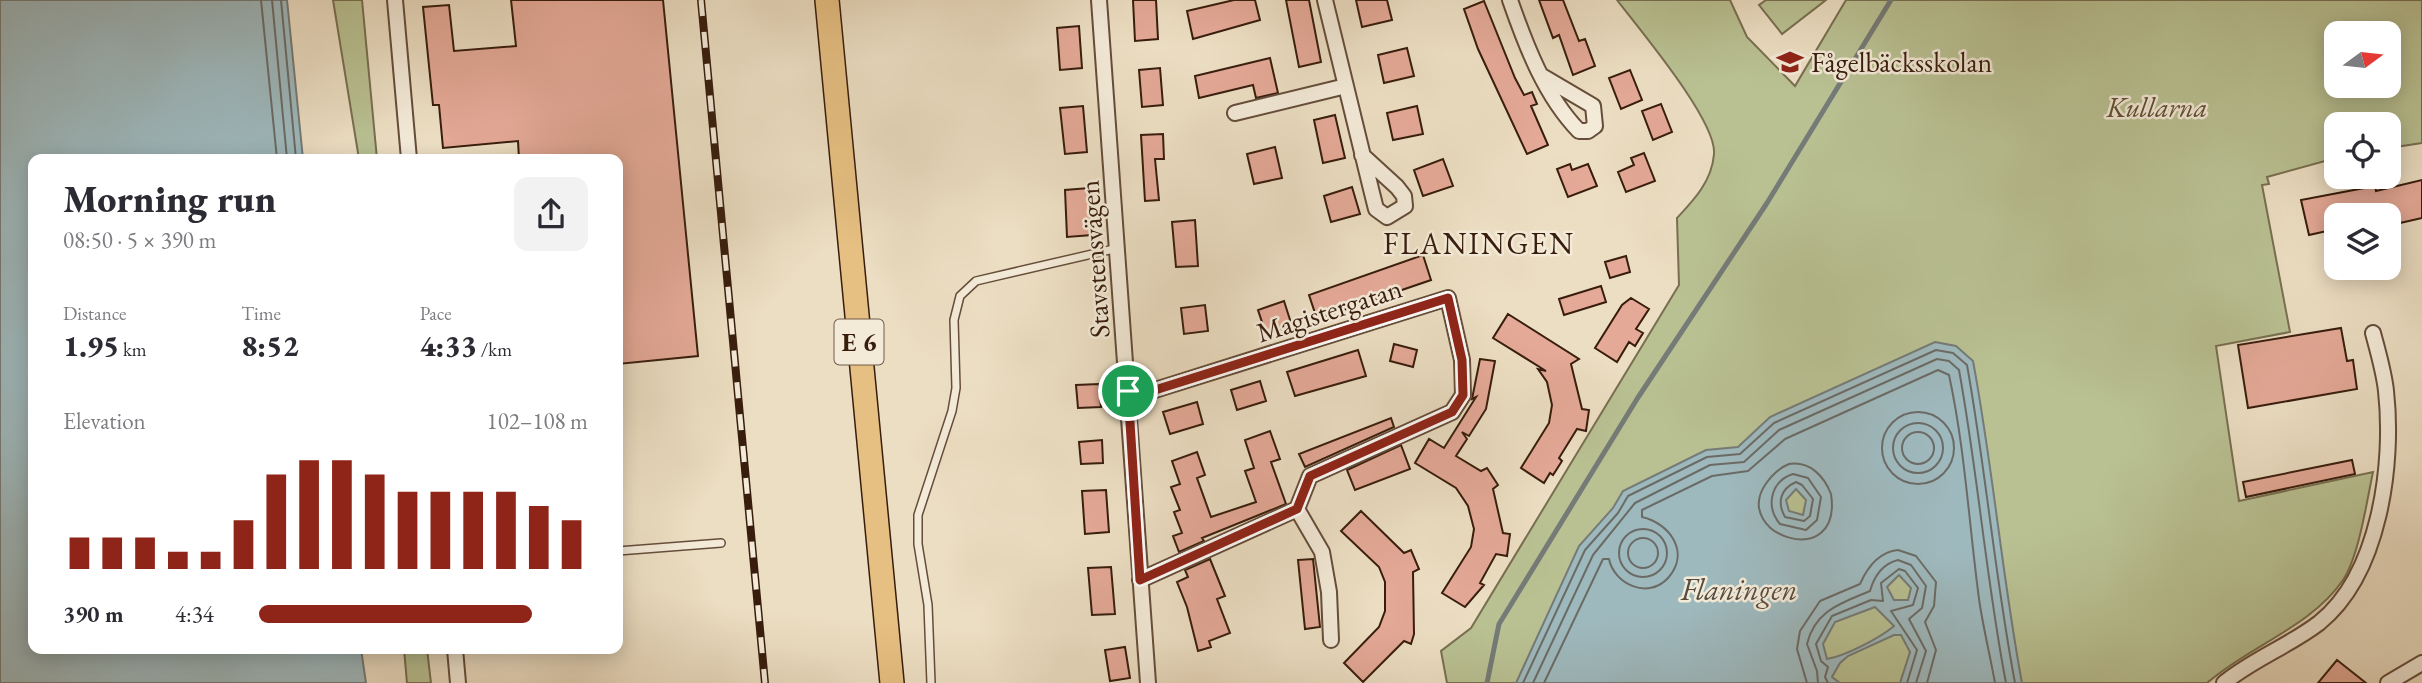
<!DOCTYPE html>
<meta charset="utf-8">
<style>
:root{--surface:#fff;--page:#f2f2f3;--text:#2b2b33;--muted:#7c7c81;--accent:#8f2418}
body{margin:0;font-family:"EB Garamond",serif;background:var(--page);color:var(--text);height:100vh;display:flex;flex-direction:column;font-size:26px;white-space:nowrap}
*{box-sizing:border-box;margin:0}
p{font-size:23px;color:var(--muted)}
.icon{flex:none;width:38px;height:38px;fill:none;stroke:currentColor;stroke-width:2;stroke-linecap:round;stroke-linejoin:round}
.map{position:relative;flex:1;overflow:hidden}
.details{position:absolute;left:28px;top:154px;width:595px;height:500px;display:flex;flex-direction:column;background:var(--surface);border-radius:14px;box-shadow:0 4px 18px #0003}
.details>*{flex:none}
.needle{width:46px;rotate:75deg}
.fabs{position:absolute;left:2324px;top:21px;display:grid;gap:14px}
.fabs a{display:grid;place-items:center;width:77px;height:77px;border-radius:14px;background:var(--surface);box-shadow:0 4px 18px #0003;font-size:35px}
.pin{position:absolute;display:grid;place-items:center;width:60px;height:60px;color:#fff;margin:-30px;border:4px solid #fff;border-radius:50%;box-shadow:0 2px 7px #0007}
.round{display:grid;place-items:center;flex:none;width:74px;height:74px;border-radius:14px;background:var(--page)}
.headline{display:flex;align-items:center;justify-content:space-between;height:119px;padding:0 35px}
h1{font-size:38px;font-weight:800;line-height:52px}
.figures{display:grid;grid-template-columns:repeat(3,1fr);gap:10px;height:119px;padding:7px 35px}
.figures div{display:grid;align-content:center}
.figures b{font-size:30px;font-weight:800}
.figures small{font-size:19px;font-weight:400}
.figures p{font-size:19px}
.chart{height:196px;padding:14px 35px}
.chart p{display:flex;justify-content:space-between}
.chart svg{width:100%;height:126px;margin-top:7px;stroke:var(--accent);stroke-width:6}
ul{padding:0 35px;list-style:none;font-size:23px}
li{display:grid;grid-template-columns:112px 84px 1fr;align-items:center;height:52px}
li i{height:18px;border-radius:9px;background:var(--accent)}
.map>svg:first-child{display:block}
</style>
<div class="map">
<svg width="2422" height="683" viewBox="0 0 2422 683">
<rect width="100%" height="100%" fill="#ecdec3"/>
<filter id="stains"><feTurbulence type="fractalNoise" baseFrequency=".00286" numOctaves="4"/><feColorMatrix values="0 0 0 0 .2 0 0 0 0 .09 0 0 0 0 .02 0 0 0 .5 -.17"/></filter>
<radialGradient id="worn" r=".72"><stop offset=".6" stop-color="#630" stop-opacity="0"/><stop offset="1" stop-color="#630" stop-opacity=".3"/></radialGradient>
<path fill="#b9c193" stroke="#786f50" stroke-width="2" fill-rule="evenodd" d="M333,0h29l15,159h-18z
M1617,0h113l17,37 48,49 51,-86h576v143l-33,5v-24h-53v34l-69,19 2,7 -7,1 28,147 -74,14 23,155 134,-29c-6,28 -14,84 -30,108 -32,47 -94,66 -136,103h-760l-6,-32 30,-23 208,-343 -2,-67c17,-18 35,-37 37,-64 3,-33 -75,-125 -97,-154zM2336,33h53v53h-53z
M1766,0h60l-44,34 -23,-29z
M404,649h23l4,34h-24z"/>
<path fill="#9eb9be" stroke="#757b77" stroke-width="2" fill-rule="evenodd" d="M0,0h287l16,159h-270v490h328l5,34h-366z
M1935,342l21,4 17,15c20,107 29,215 49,322h-122l10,-31 -9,-17h-7l-46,21 -8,7 -8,14 8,6h-324l63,-137 34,-38 10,-17 83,-41 32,-3 32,-30zM1796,489l10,11 -3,15 -14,-4 -3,-11zM1899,575l12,13 -3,12h-14l-7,-13zM1875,607l19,19c-14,12 -49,30 -67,33l-4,-15 12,-22z"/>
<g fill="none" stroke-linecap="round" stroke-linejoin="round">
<path stroke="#6b6b66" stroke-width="2" d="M261,0l16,159
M272,0l15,159
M281,0l15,159
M1882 448a36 36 0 1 1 72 0a36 36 0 1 1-72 0Z
M1893 448a25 25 0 1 1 50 0a25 25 0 1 1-50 0Z
M1902 448a16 16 0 1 1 32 0a16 16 0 1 1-32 0Z
M1789,464c21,-3 35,12 42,30 12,78 -99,42 -66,-9 6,-9 14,-17 24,-21z
M1793,474l15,4 13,19 -4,23 -11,10 -26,-6c-15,-18 -9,-43 13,-50z
M1796,482l6,3 11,14 -3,17 -6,5 -19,-4c-8,-14 -5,-28 11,-35z
M1619 553a24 24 0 1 1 48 0a24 24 0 1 1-48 0Z
M1628 553a15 15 0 1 1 30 0a15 15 0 1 1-30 0Z
M1523,683l62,-133 33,-37 10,-17 79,-39 33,-3 34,-31 162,-73 17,3 14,12c19,106 28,213 48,318
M1533,683l60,-128 42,-52 75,-38 34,-3 35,-32 158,-71 12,2 10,9c19,104 27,209 47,313
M1544,683l59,-124h6c5,25 39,41 59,19 23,-26 1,-55 -26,-61v-7l70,-34 36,-5 37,-32 153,-69 11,5c16,74 20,149 30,224 4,28 11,56 16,84
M1807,683l-10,-34 3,-18 20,-30 40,-17c7,-16 19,-32 38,-34l18,6 20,26 -2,24 -9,16 11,28 -9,33
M1818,683l-1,-12 -10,-27c8,-34 35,-41 63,-53 4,-14 12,-27 28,-31l13,5 15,21 -4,22 -13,11 17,32 -10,32
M1828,683l-3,-6 3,-10 -7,-6 -5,-17 16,-28 39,-16 12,1 -2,-18 18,-14 6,2 13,17 -5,17 -22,6 26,39 -10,33"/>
<path stroke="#757b77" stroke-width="5" d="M1487,683l12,-59 138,-225 130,-196 124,-203"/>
</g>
<path fill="#e4a997" stroke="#381d0d" stroke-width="2" d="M511,0h152l35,356 -80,8v-205h-99l-1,-18 -75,7 -4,-43h-6l-10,-98 26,-2 5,46 62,-5z
M1133,0h23l2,39 -23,2z
M1234,0h21l5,20 -67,19 -6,-28z
M1286,0h23l12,62 -22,5z
M1356,0h31l5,20 -30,7z
M1539,0h24l16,41 6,-2 10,27 -22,9 -14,-40 -6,3z
M1484,1l31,77 9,17 8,-3 5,12 -6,2 17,39 -21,9 -49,-105 -14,-40z
M1079,26l3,42 -22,2 -3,-42z
M1407,48l7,28 -30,7 -6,-28z
M1270,58l8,35 -22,5 -3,-13 -54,13 -4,-22z
M1160,68l3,37 -21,2 -3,-37z
M1630,70l12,30 -21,9 -12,-31z
M1661,104l11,28 -19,8 -11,-29z
M1083,106l4,46 -22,2 -5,-46z
M1417,106l6,28 -30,6 -6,-27z
M1335,115l10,43 -22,5 -9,-43z
M1163,134l1,25h-9l4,41 -14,1 -4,-66z
M1275,147l7,31 -28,6 -7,-30z
M1644,153l11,28 -29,11 -8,-20 16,-7 -3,-7z
M1443,159l10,27 -30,10 -9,-26z
M1570,164l2,6 16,-6 9,22 -29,11 -11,-28z
M2422,180v38l-22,5 -1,-4 -10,2v-6h-53v14l-27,6 -8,-35 74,-14 1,5z
M1352,187l8,27 -29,8 -7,-26z
M1089,188l3,47 -25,2 -2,-47z
M1195,220l3,46 -22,1 -4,-45z
M1423,255l8,25 -114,39 -8,-24z
M1626,256l4,16 -20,6 -5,-16z
M1601,286l5,16 -42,13 -5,-16z
M1631,298l18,11 -13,20 7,4 -8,13 -6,-4 -12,20 -22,-14 27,-43z
M1284,301l8,25 -26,8 -8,-24z
M1205,305l3,26 -24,3 -3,-26z
M1508,314l71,45 -8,5 11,45 7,1 -3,21 -9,-2 -18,29 3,3 -9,14 -3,-2 -6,10 -23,-15 28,-45 3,-18 -5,-23 -9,-13 8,2 -53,-33z
M2341,328l6,33 6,-1 4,29 -109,19 -10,-63z
M1394,344l23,6 -4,17 -23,-6z
M1358,350l8,26 -71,20 -8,-24z
M1480,359l15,2 -9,48 -17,27 -7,-4 5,7 -11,17 25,15 6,-3 11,17 -5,4 10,44 7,1 -3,22 -11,-2 -16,29 4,2 -19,22 -23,-14 29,-46 3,-18 -6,-23 -12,-18 -41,-25 14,-24 15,9 32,-51 -4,2z
M1260,381l6,20 -29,9 -6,-20z
M1099,384l2,23 -23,1 -2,-23z
M1197,402l6,22 -33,10 -7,-22z
M1391,418l3,9 -89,40 -6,-13z
M1270,431l10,28 -9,3 15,42 -84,34 2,3 -25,11 -6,-16 9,-3 -8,-21 6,-2 -9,-23 9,-3 -8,-23 25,-9 8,23 -8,3 14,39 45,-15 -11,-31 9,-3 -9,-28z
M1102,440l1,23 -22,1 -2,-22z
M1401,445l9,24 -55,21 -8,-20z
M2352,460l3,14 -109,23 -3,-15z
M1106,490l3,42 -24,2 -3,-43z
M1361,511l43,42 7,-3 8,19 -6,3 1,62 -3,10 -7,-3 -41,41 -19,-19 35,-36 6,-16v-29l-6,-15 -38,-36z
M1210,559l15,37 -8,3 13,34 -21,8 2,6 -13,4 -11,-44 -10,-25 11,-5 -3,-7z
M1298,560l15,-1 7,68 -15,2z
M1111,567l4,47 -23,1 -4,-47z
M1125,647l5,31 -20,3 -5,-31z
M2337,660l29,23h-48z"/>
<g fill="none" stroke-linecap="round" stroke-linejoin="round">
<g stroke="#654d3a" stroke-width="10">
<path id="service" d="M618,551l103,-8
M931,683l-3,-78 -10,-61v-29l34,-104 4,-23 -2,-68 6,-24 16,-15 142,-33"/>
</g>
<g stroke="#654d3a" stroke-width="18">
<path id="minor" d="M395,0l14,159
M1099,0l49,683
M1325,0l46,189 5,20 11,8 18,-11 -1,-10 -7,-9 -35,-32
M1510,0c16,46 35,96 69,131h9l7,-5 -2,-20 -51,-30
M1235,113l111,-27
M1127,391l28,-1 293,-92 14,62 1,35 -11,17 -142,64 -13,33 25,43 7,40 2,48
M1140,580l157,-71
M455,649l3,34
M2224,683c29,-24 65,-37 95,-60 61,-49 75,-159 67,-232 -2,-19 -8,-39 -13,-58
M2388,683l34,-20"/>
</g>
<g stroke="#381d0d" stroke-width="26">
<path id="trunk" d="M827,0l65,683"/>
</g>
<use href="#service" stroke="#f3ead8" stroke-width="7"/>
<use href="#minor" stroke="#f3ead8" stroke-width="14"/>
<use href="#trunk" stroke="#e6bf82" stroke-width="23"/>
<g stroke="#381d0d" stroke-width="8">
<path id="rail" d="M701,0l64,683"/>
</g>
<use href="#rail" stroke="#f3ead8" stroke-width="5" stroke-dasharray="16" stroke-linecap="butt"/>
</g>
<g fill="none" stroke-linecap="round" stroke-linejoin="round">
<g stroke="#fff" stroke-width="14">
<path id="route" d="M1448,298l14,62 1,35 -11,17 -142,64 -13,33 -157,71 -12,-189 27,-1z"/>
</g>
<use href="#route" stroke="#8f2418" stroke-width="9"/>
</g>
<defs>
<g id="school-bare" transform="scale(2.1)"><path d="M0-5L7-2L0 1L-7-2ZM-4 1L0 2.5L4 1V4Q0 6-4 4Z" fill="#8f2418" stroke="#f3ead8" stroke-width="2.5" paint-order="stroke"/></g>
</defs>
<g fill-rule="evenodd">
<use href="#school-bare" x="1790" y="62"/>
</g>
<g text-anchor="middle" stroke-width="5" stroke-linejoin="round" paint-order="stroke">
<rect fill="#f3ead8" stroke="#705a4a" stroke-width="2" x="834.5" y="319.5" width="49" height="45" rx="5"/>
<g font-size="26" font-weight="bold" fill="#381d0d">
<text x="859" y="351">E 6</text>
</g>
<g font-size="28" fill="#381d0d" stroke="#f3ead8" text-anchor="start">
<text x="1811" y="72">Fågelbäcksskolan</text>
</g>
<g font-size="28" font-style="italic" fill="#5f4e35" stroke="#f3ead8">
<text x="2157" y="117">Kullarna</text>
</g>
<g font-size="28" fill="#381d0d" stroke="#f3ead8">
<text transform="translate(1094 259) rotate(-94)" y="10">Stavstensvägen</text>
<text transform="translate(1329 310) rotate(-18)" y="10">Magistergatan</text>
</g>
<g font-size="30" letter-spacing="2" fill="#381d0d" stroke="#f3ead8">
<text x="1479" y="254">FLANINGEN</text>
</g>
<g font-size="30" font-style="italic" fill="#574c42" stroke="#f3ead8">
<text x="1739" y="600">Flaningen</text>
</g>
</g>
<rect width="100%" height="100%" filter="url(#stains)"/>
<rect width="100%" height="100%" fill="url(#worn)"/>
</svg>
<div class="fabs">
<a><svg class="needle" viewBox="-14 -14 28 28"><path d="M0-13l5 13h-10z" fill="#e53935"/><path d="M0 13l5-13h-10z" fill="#7c7c81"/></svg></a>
<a><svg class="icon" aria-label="locate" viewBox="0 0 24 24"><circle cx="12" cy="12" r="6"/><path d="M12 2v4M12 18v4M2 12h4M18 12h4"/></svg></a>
<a><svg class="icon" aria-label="layers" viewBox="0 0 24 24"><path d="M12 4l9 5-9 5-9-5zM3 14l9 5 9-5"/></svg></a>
</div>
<div class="pin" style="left:1128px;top:391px;background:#1e9e55"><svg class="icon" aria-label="arrive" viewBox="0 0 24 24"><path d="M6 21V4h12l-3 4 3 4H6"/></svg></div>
<section class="details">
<div class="headline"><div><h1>Morning run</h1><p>08:50 · 5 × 390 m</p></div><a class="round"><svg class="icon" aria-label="share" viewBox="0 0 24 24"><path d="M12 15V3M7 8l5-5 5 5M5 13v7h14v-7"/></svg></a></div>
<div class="figures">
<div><p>Distance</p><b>1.95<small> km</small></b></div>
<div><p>Time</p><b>8:52</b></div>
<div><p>Pace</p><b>4:33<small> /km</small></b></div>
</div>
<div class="chart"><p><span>Elevation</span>102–108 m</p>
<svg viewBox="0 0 160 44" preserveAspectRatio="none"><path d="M5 44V33M15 44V33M25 44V33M35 44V38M45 44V38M55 44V27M65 44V11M75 44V6M85 44V6M95 44V11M105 44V17M115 44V17M125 44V17M135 44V17M145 44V22M155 44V27"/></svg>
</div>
<ul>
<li><b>390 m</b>4:34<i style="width:83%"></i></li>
</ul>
</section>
</div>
